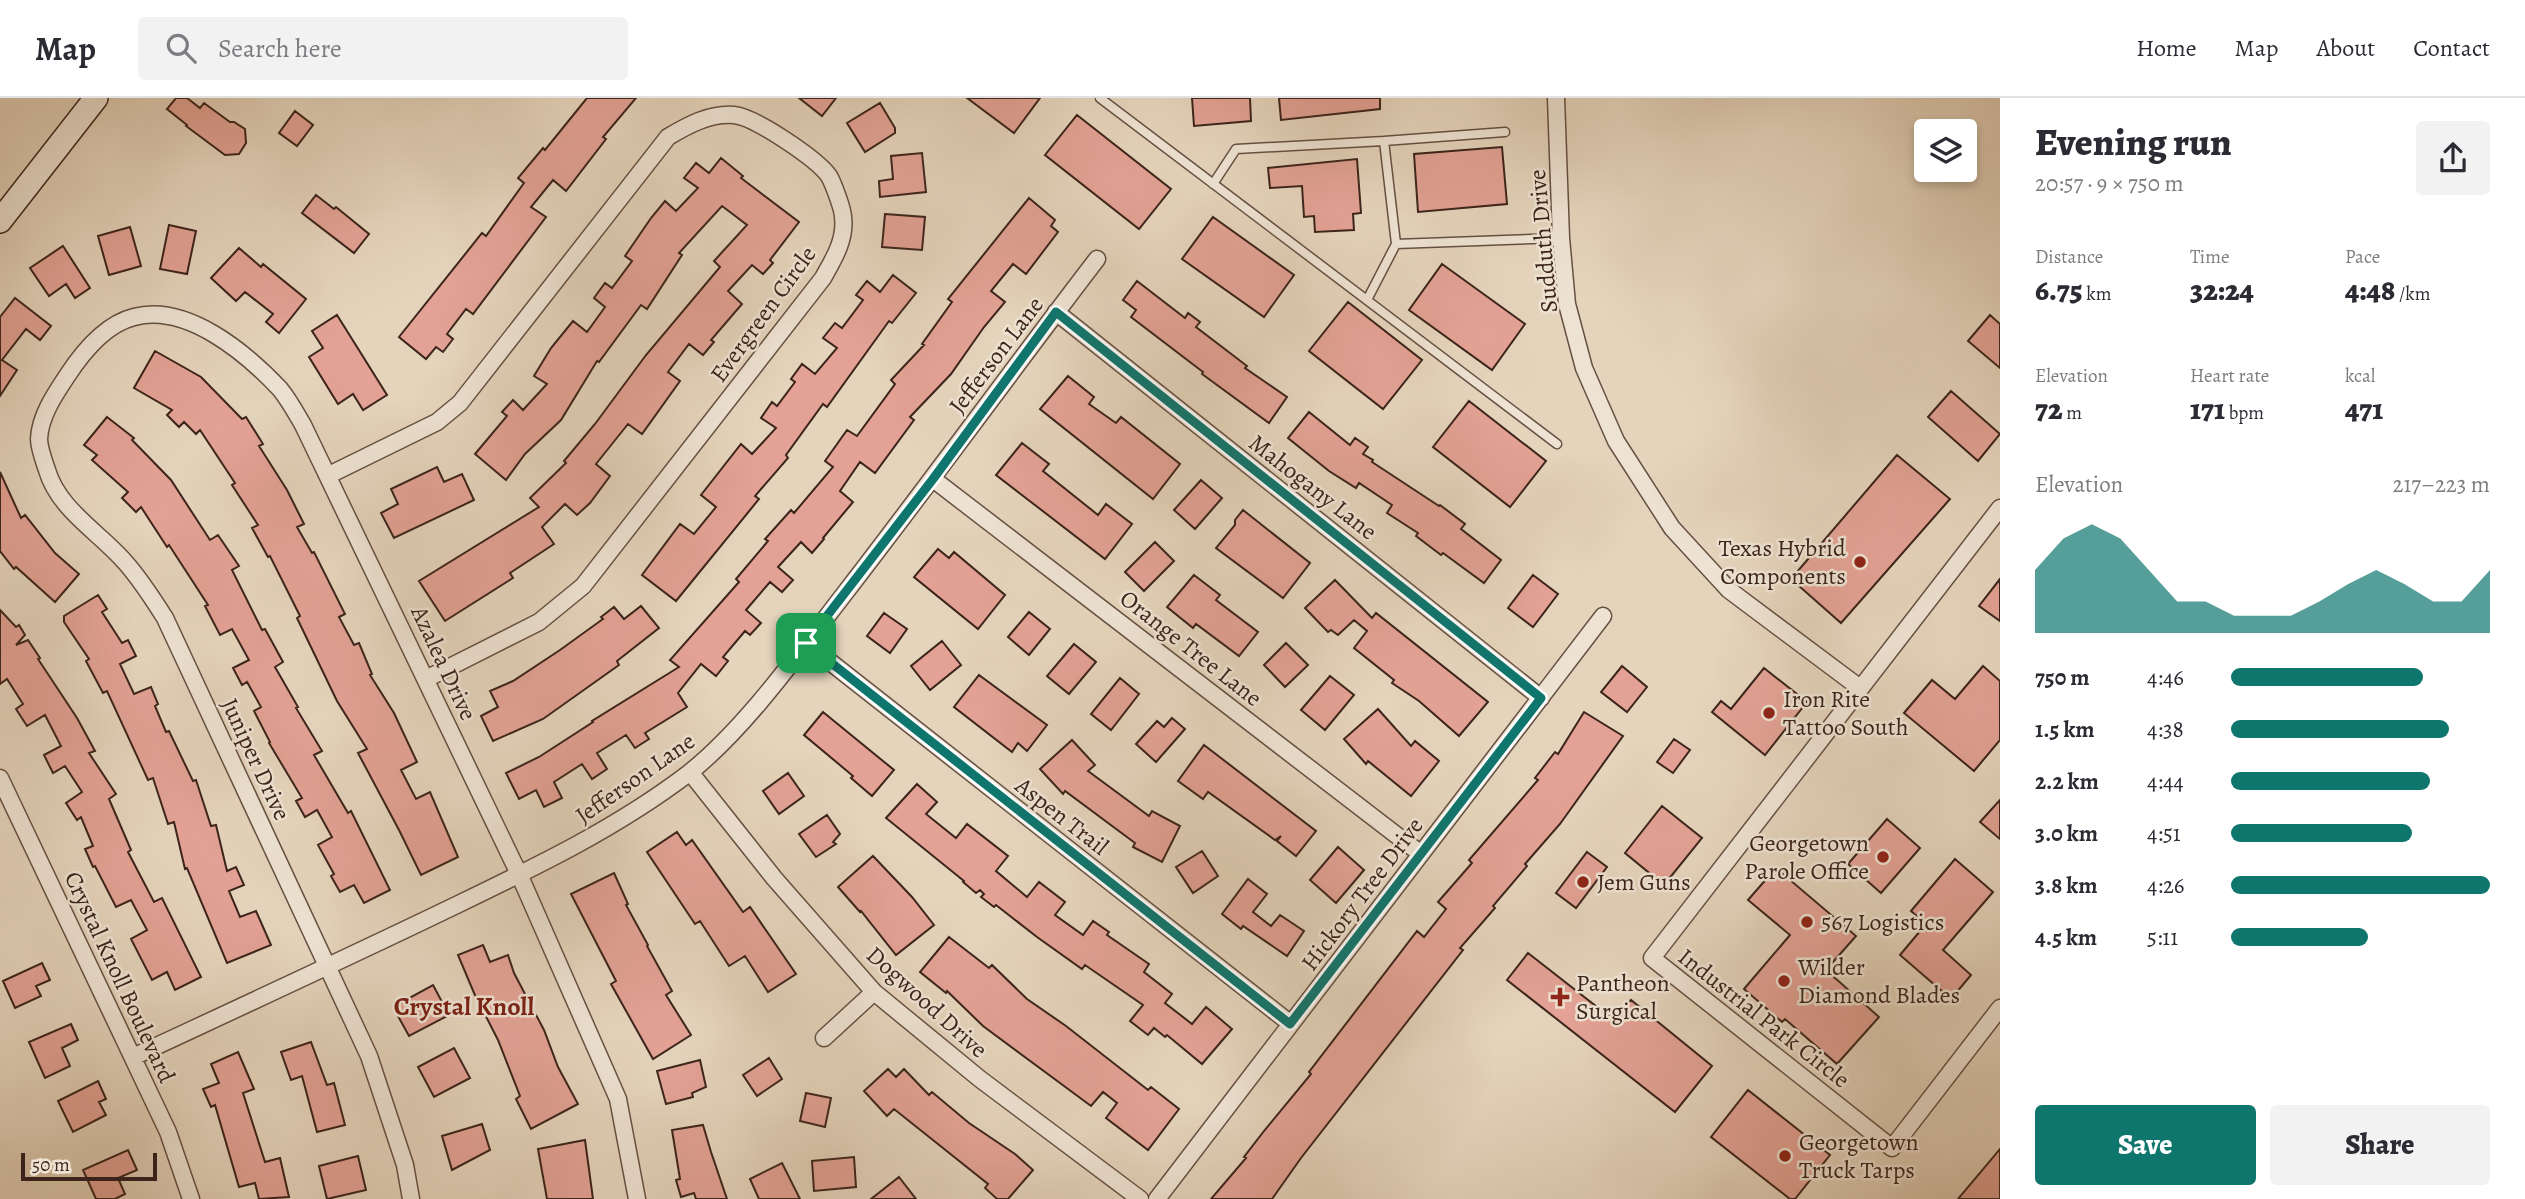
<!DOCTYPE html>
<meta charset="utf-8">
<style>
:root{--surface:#fff;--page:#f2f2f3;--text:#2b2b33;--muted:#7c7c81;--line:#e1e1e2;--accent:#0f766e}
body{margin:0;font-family:Alegreya,serif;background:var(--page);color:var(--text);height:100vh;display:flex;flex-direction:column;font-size:26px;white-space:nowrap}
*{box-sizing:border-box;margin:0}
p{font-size:23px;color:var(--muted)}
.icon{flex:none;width:38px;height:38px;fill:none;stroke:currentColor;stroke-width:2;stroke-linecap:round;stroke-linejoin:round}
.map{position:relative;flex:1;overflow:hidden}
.panel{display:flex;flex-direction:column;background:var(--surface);width:525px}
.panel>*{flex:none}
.controls{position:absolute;left:1914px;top:21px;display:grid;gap:14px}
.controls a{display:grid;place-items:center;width:63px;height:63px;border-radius:7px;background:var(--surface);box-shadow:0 4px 10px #0003;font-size:35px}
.scale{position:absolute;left:21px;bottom:18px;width:136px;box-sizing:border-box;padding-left:7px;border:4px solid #3c241b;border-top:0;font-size:19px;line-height:24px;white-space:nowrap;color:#3c241b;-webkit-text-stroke:5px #eee3d3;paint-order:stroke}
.pin{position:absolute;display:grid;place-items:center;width:60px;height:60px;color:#fff;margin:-30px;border-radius:14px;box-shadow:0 4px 10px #0006}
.round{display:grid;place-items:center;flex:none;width:74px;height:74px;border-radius:7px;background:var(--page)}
.overview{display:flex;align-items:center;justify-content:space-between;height:119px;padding:0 35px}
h1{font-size:38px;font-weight:800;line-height:52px}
.metrics{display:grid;grid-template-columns:repeat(3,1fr);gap:10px;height:119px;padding:7px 35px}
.metrics div{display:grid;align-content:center}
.metrics b{font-size:30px;font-weight:800}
.metrics small{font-size:19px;font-weight:400}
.metrics p{font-size:19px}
.chart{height:196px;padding:14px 35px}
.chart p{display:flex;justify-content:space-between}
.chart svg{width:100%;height:126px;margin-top:7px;fill:var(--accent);opacity:.7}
.cta{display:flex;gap:14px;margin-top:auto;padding:14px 35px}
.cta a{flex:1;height:80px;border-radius:7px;background:var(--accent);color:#fff;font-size:28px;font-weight:800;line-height:80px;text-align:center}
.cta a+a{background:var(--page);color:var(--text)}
ul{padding:0 35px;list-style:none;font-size:23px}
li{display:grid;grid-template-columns:112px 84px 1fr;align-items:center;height:52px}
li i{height:18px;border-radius:9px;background:var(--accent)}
header{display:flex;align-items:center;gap:42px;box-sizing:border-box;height:98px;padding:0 35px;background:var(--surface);border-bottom:2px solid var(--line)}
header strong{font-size:33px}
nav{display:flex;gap:38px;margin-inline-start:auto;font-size:24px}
.search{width:490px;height:63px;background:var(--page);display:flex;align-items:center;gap:18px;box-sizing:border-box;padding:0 24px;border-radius:7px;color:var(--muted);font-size:26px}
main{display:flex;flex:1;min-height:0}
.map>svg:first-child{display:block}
</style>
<header>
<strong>Map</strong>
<div class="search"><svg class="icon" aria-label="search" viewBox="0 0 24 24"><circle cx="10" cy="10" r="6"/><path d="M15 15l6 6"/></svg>Search here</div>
<nav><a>Home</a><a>Map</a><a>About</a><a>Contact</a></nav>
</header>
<main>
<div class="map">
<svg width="2000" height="1101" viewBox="0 0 2000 1101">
<rect width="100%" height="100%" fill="#e5d4bc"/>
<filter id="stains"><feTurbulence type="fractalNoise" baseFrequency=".00286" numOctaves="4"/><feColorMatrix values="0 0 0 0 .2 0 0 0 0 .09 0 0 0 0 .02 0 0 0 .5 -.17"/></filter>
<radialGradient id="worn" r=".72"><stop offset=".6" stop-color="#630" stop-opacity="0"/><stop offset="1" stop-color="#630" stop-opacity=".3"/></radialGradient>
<path fill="#e3a295" stroke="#3c241b" stroke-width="2" d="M176,0h11l13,10 4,-5 26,19h4l11,7 1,14 -7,11 -14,1 -39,-29 1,-1 -20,-16z
M587,0h49l-33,39 3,2 -40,52 -13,-11 -22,27 15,10 -73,97 -7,-5 -19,25 6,5 -10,13 -7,-5 -10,12 -27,-22 83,-104 4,3 38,-53 -6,-5 25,-30 2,2z
M799,0h37l-14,18z
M967,0h73l-26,35z
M1192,0h58l1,23 -57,5z
M1279,0h101v11l-99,11z
M880,5l15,25v5l-30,19 -18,-29z
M295,13l18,14 -16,21 -18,-13z
M1077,17l94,74 -32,40 -94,-74z
M1502,49l5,57 -89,8 -4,-58z
M922,55l4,39 -46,5 -1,-16 14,-2 -2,-23z
M721,60l22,18 -2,2 58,44 -29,38 3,3 -10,11 -11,-9 -24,26 14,13 -31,36 3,2 -11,13 -14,-11 -21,28 12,9 -38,53 -14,-10 -32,40 14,12 -20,27 -13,12 -12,-11 -23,23 12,17 -44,29 3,5 -68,43 -26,-40 120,-74 -9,-9 36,-35 -2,-2 31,-37 51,-69 74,-88 -6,-6 33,-36 -25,-19 -43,47 3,2 -35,54 -6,-4 -42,57 -2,-1 -36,59 -36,34 -19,26 -31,-26 32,-38 -5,-4 11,-12 10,10 24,-26 -13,-8 17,-28 22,-27 14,11 18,-25 -11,-9 11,-15 7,5 20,-27 -7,-5 26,-38 14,-17 11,10 22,-23 -14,-10 12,-15 13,10z
M1357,61l4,54 -8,1 1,16 -39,2 -1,-16 -10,1 -2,-31 -32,2 -2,-20z
M316,97l18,14 2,-2 33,27 -15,19 -52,-40z
M1029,100l26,22 -4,6 7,6 -32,42 -13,-10 -22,27 14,11 -21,25 -33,47 -41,43 4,3 -39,53 -15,-11 -20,29 13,11 -30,36 1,1 -12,14 -11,-11 -23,25 15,13 -11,12 -12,-10 -24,28 15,13 -11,12 -5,-4 -22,26 5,4 -12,15 -15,-12 -23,29 9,14 -42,26 4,6 -14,9 -9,-13 -29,18 10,16 -15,10 -10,-15 -28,18 8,16 -18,9 -8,-17 -17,9 -13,-26 33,-16 54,-35 -1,-1 87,-54 -9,-7 69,-78 -3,-3 32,-38 -3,-2 26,-29 3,3 39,-46 -8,-6 22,-31 10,6 38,-52 -4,-4 33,-35 -2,-1 30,-42 -4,-3z
M885,116l40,3 -3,33 -40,-3z
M1213,119l81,58 -30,42 -82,-58z
M169,127l27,6 -9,43 -27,-5z
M130,129l11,39 -32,9 -11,-39z
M63,148l27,42 -15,10 -9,-14 -17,12 -19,-28z
M239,150l22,19 2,-3 43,35 -27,34 -13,-11 7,-8 -28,-22 -9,9 -25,-23z
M1442,166l83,60 -33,46 -83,-60z
M893,177l23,18 -24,30 -3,-2 -62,86 -4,-3 -37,51 2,3 -33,38 4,3 -83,102 -34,-26 38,-51 14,10 22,-27 -15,-12 40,-51 11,10 24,-26 -15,-10 11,-16 5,4 18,-24 -4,-3 11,-15 13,10 22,-26 -14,-10 12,-15 7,5 21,-28 -7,-5 11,-14 13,11z
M1137,183l48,37 3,-5 12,9 -4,5 51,39 -2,2 42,29 -18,26 -67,-49 1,-2 -72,-55 5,-7 -13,-10z
M15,200l36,28 -11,14 -14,-11 -24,31 15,10 -17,26v-79z
M1348,204l74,58 -39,49 -74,-58z
M337,217l50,80 -24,15 -10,-16 -15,10 -29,-47 14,-9 -11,-17z
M1990,217l10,9v44l-32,-27z
M155,253l46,26 41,42 4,-2 17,27 -4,2 28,44 17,34 -7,3 15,26 2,-1 31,62 -6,3 15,28 5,-2 13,31 -2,1 24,38 23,49 -16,8 15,29 14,-7 28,65 -37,18 -22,-45 -41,-77 9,-4 -30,-48 -40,-83 3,-2 -30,-60 -2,1 -16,-29 6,-3 -26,-40 3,-2 -35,-53 -4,4 -12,-12 -5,5 -12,-12 5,-5 -38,-22z
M1068,278l26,21 -5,7 27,19 5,-6 59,47 -27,35 -113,-90z
M1951,293l49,43 -22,27 -50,-44z
M1469,303l77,60 -36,46 -77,-60z
M1309,314l41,33 5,-7 13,9 -5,7 10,6 -1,2 67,44 1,-1 25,19 -4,5 40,31 -17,23 -41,-30 -2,2 -25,-19 2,-3 -31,-20 5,-8 -33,-22 -3,5 -27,-17 -41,-33z
M107,319l27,21 -2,2 39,40 39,60 8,-5 21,31 -7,4 30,60 3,-1 18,33 -8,5 23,40 -2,1 26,43 -8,4 34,58 3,-2 39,79 -26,13 -10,-18 -14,7 -9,-16 3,-2 -16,-29 14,-8 -15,-27 -12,7 -9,-16 6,-3 -33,-55 1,-1 -16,-31 7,-4 -14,-25 -5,3 -9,-17 16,-8 -17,-31 -12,6 -15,-29 3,-1 -39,-60 -2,2 -26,-40 -5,5 -14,-14 6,-6 -36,-32 5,-5 -13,-10z
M1022,345l27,21 -6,7 55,44 8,-11 26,20 -27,35 -109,-84z
M1897,357l53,44 -109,124 -50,-44z
M437,369l7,15 18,-8 12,26 -80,38 -13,-25 17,-9 -7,-15z
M0,374l21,46 4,-3 30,38 24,21 -24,28 -39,-35 -2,2 -14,-18z
M1201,382l21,18 -27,31 -21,-19z
M1243,412l67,53 -27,35 -67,-50 19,-23v-5z
M1155,444l19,19 -30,30 -19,-19z
M938,451l11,9 5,-6 51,43 -27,34 -64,-52z
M1194,477l26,20 -4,5 42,32 -19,24 -43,-32 -3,4 -26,-21z
M1533,477l25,19 -25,33 -25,-19z
M2000,481v42l-21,-15z
M1335,482l37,38 4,-5 112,89 -29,34 -40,-35 -27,-18 2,-3 -40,-32 13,-17 -13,-11 -16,15 -7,-5 -3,2 -23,-24z
M98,497l9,14 -5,3 20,31 6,-3 8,16 -16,8 14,30 17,-7 7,17 -3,2 11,26 3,-1 24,50 3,-1 15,46 5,-1 11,46 9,-4 8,18 -15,6 11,26 16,-6 15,34 -44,18 -40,-95 -2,1 -11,-47 -6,2 -15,-46 -5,2 -41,-89 -4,2 -17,-32 3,-2 -25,-37v-6z
M641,508l18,22 -42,33 2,4 -76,54 -50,22 -12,-25 17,-9 -8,-16 23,-10 47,-31 43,-31 -2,-2 13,-10 10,12z
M0,512l16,17 3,-2 6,10 -9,10 12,-5 12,18 -2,1 39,59 18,33 -6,2 27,41 -7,5 22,51 -3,2 26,50 8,-4 39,79 -26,13 -8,-18 -15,8 -21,-41 16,-9 -16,-30 -15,7 -21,-41 -2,1 -8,-18 8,-3 -12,-29 -4,3 -11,-17 16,-11 -17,-26 -12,7 -9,-18 17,-9 -16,-31 -18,11 -11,-17 7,-5 -16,-25 -7,5z
M1029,514l21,17 -21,26 -21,-18z
M884,515l23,16 -17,24 -23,-17z
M942,543l19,24 -31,25 -19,-24z
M1286,545l22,22 -23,22 -21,-22z
M1074,546l22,18 -27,32 -22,-18z
M1622,568l25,21 -20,25 -26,-20z
M1983,568l17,15v59l-26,31 -70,-58 28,-33 23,19z
M1764,570l43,34 -42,53 -53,-43 9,-11 10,8z
M979,577l68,50 -20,26 -9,-8 -6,9 -58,-45z
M1330,578l24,19 -29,35 -24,-20z
M1120,580l19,16 -28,36 -20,-16z
M1378,611l33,37 4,-5 24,20 -28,35 -43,-35 -2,3 -22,-25z
M823,614l71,58 -22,26 -21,-18 2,-2 -49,-41z
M1584,614l39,24 -63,88 -35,40 2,2 -34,40 2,2 -35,40 3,2 -162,208 -29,41h-61l35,-41 -2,-1 20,-26 47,-57 -2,-2 108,-141 7,6 22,-28 -8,-7 34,-39 -3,-3 69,-80 -3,-2 20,-26 3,2z
M1172,620l13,11 -29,33 -20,-18 21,-23 7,6z
M1674,641l16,11 -17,23 -16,-11z
M1072,642l23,25 -7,6 61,45 3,-5 28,15 -18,36 -29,-15 2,-4 -70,-52 -2,3 -23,-25z
M1204,647l112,86 -20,25 -19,-15 4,-5 -6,4 -67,-48 -5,7 -25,-18z
M788,675l16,23 -25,18 -16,-23z
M917,686l20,18 -11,12 30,24 11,-14 41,32 -12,15 31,26 12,-15 26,20 -10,13 28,20 10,-14 16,11 -2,3 42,29 -5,8 28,22 -7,9 27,21 14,-17 26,22 -30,35 -35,-29 -2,2 -11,-9 -6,7 -18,-14 13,-16 -58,-40 -3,4 -45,-32 -41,-32 -2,2 -13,-10 3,-3 -4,-4 -4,3 -13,-11 1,-1 -78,-63z
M2000,702v39l-20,-17z
M1662,708l40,32 -38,47 -39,-32z
M827,717l13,19 -7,8 3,2 -20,13 -17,-23z
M1887,721l33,29 -39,45 -33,-29z
M677,734l9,13 6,-5 51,72 7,-5 46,67 -28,18 -23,-36 -16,10 -29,-45 -5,3 -48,-72z
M1338,749l26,23 -28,33 -26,-23z
M1202,753l16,25 -25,17 -17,-26z
M1587,754l20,15 -31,41 -20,-15z
M873,758l39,41 22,28 -38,30 -35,-44 -1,1 -22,-25z
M1955,761l38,33 -50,58 28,25 -20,24 -51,-44 26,-31 -15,-13z
M1776,770l80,68 -30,34 53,47 -42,47 -52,-45 -3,3 -38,-33 46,-54 -42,-35z
M614,775l14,31 -2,1 22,40 -1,1 25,45 -6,4 25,40 -38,24 -42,-75 5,-3 -45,-87z
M1248,781l19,15 -14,18 18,14 9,-11 24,16 -17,25 -44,-30 -2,3 -19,-15z
M949,839l40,31 3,-3 35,34 39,27 82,64 3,-3 28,22 -31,41 -42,-32 11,-15 -14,-11 -12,14 -108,-80 -36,-35 -1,2 -26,-21z
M483,847l7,17 18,-7 6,18 30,57 14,37 20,37 -47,25 -15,-30 4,-3 -22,-56 -24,-47 -16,-38z
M1528,855l87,68 16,-21 81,66 -37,46 -168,-132z
M42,865l8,17 -14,6 5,10 -26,12 -12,-27z
M433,887l16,30 -40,21 -16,-29z
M71,926l7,16 -16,8 8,18 -25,12 -16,-36z
M311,944l16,43 7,-2 11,42 -28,7 -15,-56 -11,4 -10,-28z
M454,950l16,30 -36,19 -16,-30z
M238,954l16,37 -11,4 22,69 15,-4 9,39 -30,2 -4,-16 -16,4 -24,-82 -4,2 -8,-18 16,-6 -8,-19z
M769,960l13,21 -25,17 -14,-21z
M700,962l6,27 -14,6 1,4 -27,7 -9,-33z
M888,971l8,8 8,-8 25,26 3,-3 37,31 46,31 18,16 -25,29h-11l-12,-11 3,-4 -94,-75 -7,7 -23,-25z
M98,983l8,18 -7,3 7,13 -33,17 -15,-31z
M1748,992l82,65 -35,44h-5l-79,-62z
M806,995l25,5 -6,29 -25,-6z
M482,1026l8,26 -38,20 -10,-34z
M703,1027l8,27 16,47h-31l-2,-6 -13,4 -5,-17 4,-1 -8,-49z
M585,1042l8,59h-46l-9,-50z
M2000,1051v50h-42z
M128,1052l9,20 -19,8 7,16 -10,5h-19l-13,-29z
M358,1058l8,34 -39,9 -8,-33z
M854,1059l2,30 -42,4 -2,-30z
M782,1065l18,36h-41l-9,-20z
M899,1079l17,22h-45z"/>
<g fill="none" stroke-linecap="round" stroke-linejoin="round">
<g stroke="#665043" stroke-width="11">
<path id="lane" d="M1100,0l457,346
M1384,43l121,-9
M1213,86l23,-35 148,-8 12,103
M1367,202l29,-56 165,-6"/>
</g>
<g stroke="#665043" stroke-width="19">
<path id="street" d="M1556,0l5,140 6,66 17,64 32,73 56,87 57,62 131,98
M1056,214l485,386
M329,377l108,-53 23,-19 208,-266c20,-12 42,-24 66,-22 21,2 83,44 95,61 4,7 14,33 14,41 3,23 -10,43 -20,61l-240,308 -44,36 -113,57
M933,381l488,375
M2000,410l-348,450 240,190 108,-140
M806,545l485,381
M690,674l84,106 100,114 106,87 160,120
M0,680l168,354 23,67
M824,940l50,-46
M133,959c103,-48 207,-96 309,-145 85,-41 171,-81 247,-139 57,-45 111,-122 156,-180 85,-110 167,-223 252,-334
M411,1101l-6,-34 -36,-109 -204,-438c-12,-19 -24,-38 -40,-56 -25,-29 -67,-53 -78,-92 -3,-9 -8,-22 -8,-31 1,-23 16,-45 28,-63 15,-23 39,-52 67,-59 53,-14 112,36 146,72 9,11 16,24 23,36l216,449 99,225 19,100
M1157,1101l446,-583"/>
</g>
<g stroke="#3c241b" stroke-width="26">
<path id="secondary" d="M0,123l96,-123"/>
</g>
<use href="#lane" stroke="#eee3d3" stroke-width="8"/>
<use href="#street" stroke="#eee3d3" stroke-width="16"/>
<use href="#secondary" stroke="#eee3d3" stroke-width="23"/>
</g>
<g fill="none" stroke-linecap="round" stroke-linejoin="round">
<g stroke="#fff" stroke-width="14">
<path id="route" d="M1056,214l485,386 -251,326 -484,-381 127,-164z"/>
</g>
<use href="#route" stroke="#0f766e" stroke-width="9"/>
</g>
<g fill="#8f2418" stroke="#eee3d3" stroke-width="2.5">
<circle cx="1860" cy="464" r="7"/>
<circle cx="1769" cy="615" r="7"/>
<circle cx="1883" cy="759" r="7"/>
<circle cx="1583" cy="784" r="7"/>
<circle cx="1807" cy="824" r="7"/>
<circle cx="1784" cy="883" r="7"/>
<path d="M1556.5 888.5h7v7h7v7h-7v7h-7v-7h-7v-7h7z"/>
<circle cx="1785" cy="1058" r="7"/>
</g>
<g text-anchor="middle" stroke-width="5" stroke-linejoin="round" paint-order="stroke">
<g font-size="24" fill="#3c241b" stroke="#eee3d3">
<text transform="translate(1543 143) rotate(-95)" y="8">Sudduth Drive</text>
<text transform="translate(763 216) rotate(-54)" y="8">Evergreen Circle</text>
<text transform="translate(996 257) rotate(-53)" y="8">Jefferson Lane</text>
<text transform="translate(1313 389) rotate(38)" y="8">Mahogany Lane</text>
<text transform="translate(1191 550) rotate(38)" y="8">Orange Tree Lane</text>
<text transform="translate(444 565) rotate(65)" y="8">Azalea Drive</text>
<text transform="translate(256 661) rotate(65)" y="8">Juniper Drive</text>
<text transform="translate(635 680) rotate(-35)" y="8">Jefferson Lane</text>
<text transform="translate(1062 718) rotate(38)" y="8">Aspen Trail</text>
<text transform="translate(1362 796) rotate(-53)" y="8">Hickory Tree Drive</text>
<text transform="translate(120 879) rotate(65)" y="8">Crystal Knoll Boulevard</text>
<text transform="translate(927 904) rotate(42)" y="8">Dogwood Drive</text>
<text transform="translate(1764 920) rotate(38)" y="8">Industrial Park Circle</text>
</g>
<g font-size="24" fill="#3c241b" stroke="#eee3d3" text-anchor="start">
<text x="1846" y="458" text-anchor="end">Texas Hybrid<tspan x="1846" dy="28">Components</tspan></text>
<text x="1783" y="609">Iron Rite<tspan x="1783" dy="28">Tattoo South</tspan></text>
<text x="1869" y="753" text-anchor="end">Georgetown<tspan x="1869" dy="28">Parole Office</tspan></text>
<text x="1597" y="792">Jem Guns</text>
<text x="1821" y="832">567 Logistics</text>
<text x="1798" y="877">Wilder<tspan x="1798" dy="28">Diamond Blades</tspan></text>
<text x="1576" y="893">Pantheon<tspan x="1576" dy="28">Surgical</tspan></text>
<text x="1799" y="1052">Georgetown<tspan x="1799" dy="28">Truck Tarps</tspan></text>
</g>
<g font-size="26" font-weight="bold" fill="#7a1f14" stroke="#eee3d3">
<text x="464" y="917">Crystal Knoll</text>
</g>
</g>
<rect width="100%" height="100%" filter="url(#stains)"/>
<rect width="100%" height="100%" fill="url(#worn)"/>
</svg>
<div class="controls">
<a><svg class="icon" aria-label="layers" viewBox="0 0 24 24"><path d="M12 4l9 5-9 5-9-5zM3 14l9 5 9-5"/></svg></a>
</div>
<div class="scale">50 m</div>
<div class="pin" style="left:806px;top:545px;background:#1e9e55"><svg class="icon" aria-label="arrive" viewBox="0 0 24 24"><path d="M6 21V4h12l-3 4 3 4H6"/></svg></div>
</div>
<section class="panel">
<div class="overview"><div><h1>Evening run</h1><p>20:57 · 9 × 750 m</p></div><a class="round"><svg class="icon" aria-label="share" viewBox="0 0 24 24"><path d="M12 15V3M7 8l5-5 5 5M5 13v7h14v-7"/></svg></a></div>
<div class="metrics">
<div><p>Distance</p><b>6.75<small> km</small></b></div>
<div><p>Time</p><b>32:24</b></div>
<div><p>Pace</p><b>4:48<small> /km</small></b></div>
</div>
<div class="metrics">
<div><p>Elevation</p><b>72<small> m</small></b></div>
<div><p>Heart rate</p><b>171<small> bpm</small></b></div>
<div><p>kcal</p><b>471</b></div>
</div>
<div class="chart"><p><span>Elevation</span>217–223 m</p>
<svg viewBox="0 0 160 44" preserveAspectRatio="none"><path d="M0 44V22L10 11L20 6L30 11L40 22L50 33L60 33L70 38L80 38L90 38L100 33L110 27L120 22L130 27L140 33L150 33L160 22V44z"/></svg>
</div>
<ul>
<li><b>750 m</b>4:46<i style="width:74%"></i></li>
<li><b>1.5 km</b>4:38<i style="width:84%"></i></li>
<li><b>2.2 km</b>4:44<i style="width:77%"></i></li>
<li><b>3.0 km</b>4:51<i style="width:70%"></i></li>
<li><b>3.8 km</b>4:26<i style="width:100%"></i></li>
<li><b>4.5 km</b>5:11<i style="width:53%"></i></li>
</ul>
<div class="cta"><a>Save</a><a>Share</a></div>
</section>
</main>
